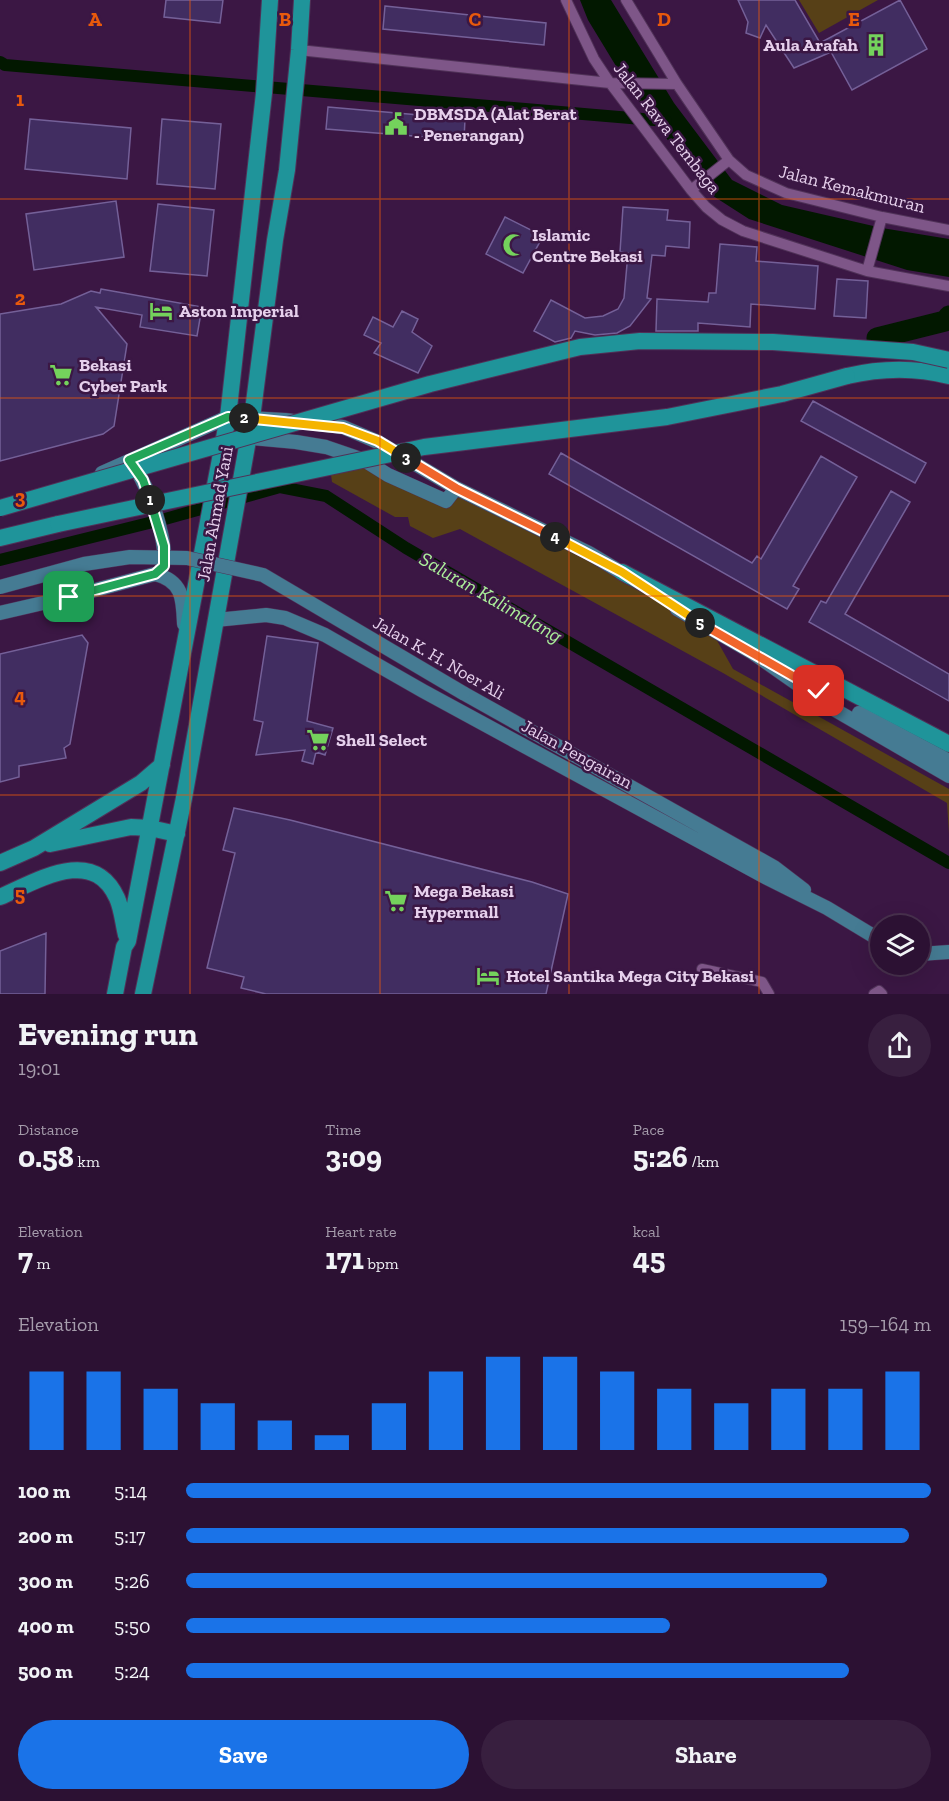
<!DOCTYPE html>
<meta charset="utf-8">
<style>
:root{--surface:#2c1133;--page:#381f3f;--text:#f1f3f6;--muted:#a69dac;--line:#48314e;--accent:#1a73e8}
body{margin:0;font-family:"Zilla Slab",serif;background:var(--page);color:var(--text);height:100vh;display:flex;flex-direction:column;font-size:22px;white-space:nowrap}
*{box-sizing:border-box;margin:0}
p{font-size:20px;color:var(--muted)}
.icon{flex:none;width:33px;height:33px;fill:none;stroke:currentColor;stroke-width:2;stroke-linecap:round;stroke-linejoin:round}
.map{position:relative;height:994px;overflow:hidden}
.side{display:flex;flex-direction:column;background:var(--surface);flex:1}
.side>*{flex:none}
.tools{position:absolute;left:870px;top:915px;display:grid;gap:12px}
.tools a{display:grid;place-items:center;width:60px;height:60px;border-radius:50%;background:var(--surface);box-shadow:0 6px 24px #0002,0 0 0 2px var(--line);font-size:30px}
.pin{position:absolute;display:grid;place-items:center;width:51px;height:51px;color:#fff;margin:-26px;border-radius:12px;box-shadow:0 3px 9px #0006}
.km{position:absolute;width:30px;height:30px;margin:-15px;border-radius:50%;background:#222;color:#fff;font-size:16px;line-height:30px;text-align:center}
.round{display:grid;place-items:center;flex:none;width:63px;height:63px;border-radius:32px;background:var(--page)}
.summary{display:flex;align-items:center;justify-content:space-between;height:102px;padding:0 18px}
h1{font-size:33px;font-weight:700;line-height:45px}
.figures{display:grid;grid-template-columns:repeat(3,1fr);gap:9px;height:102px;padding:6px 18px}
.figures div{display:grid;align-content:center}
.figures b{font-size:30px;font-weight:700}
.figures small{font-size:16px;font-weight:400}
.figures p{font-size:16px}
.chart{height:168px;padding:12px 18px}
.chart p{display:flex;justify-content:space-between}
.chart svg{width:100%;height:108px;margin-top:6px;stroke:var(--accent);stroke-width:6}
.action{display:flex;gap:12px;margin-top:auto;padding:12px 18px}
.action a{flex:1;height:69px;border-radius:36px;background:var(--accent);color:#fff;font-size:24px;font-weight:700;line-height:69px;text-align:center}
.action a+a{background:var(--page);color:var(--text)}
ul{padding:0 18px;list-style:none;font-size:20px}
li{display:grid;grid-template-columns:96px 72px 1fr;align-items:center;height:45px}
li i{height:15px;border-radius:8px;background:var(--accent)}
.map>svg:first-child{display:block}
</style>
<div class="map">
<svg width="949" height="994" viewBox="0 0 949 994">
<rect width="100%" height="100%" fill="#3b1744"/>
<path fill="#574017" d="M799,0h79l-59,33z
M364,460l81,41 11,-13 133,65 121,75 23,41 216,120v45l-2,-31 -224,-130 -263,-144 -27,9 -23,-12 -2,-9h-13l-63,-35 -2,-15z"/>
<path fill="#021800" d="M580,0h31l63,103 58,77 50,25 100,23 67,11v38l-42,-7 -158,-51 -42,-27 -74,-98 -45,-74z"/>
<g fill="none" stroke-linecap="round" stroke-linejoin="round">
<path stroke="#021800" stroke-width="12" d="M0,62l5,3 661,56
M0,560l165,-41 115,-32 46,9 80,52 543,315"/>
<path stroke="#021800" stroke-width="21" d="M877,338l68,-17 4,-5"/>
</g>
<path fill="#412d61" stroke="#746098" stroke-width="1.5" d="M166,0h57l-3,23 -56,-6z
M738,0h57l25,43 80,-43 27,49 -75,41 -21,-38 -37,16 -28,-43 -6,13 -14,-5 2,-11z
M385,6l161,17 -2,22 -161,-16z
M328,107l137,12 -1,21 -138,-11z
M30,119l101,9 -4,51 -102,-10z
M162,119l59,5 -6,65 -58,-5z
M116,201l8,56 -90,13 -8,-56z
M158,204l56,6 -7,66 -57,-5z
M623,207l45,3 -1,10 23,2 -1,26 -23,-2 -1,10 -13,-1 -5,43 4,1 -21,27 -13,7 -22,2 -20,-4 -4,7 -16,4 -21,-11 17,-31 34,18 18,-2 15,-7 6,-11 4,-45 -8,-1z
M505,217l38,19 -20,37 -37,-19z
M720,244l37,3 -1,14 62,5 -3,43 -64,-5 -1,23 -52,-4v8h-42l1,-32 51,3 1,-9h7z
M837,279l31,2 -2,37 -32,-2z
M101,289l101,18 -5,29 -57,-9 2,-12 -46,-8 31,37 -13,82 -11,8 -103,27v-147l61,-10 30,-13 9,2z
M402,311l16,8 -6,13 20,14 -14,27 -44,-20 7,-10 -17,-8 9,-18 20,10z
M813,401l113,62 -11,20 -114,-62z
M561,453l191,110 5,-7 4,3 60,-103 36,21 -64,109 6,3 -12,20 -238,-135z
M891,491l19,11 -65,112 104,60v27l-140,-79 12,-21 5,2z
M82,635l6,8 -18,101 -6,4 2,10 -47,8v11l-19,5v-128z
M267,636l51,7 -11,78 26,7 -8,27 -9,-3 -3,12 -11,-3 3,-11 -49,5 7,-33 -9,-2z
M234,808l56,12 242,62 36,12 -22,100h-280l-25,-6 3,-11 -37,-9 28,-115 -12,-3z
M46,933l-1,61h-45v-43z"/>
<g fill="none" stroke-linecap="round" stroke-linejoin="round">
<g stroke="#503258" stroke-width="12">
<path id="minor" d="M566,0l28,59 16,24 81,107 15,17 16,13 21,11 124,40 82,15
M626,0l51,84 52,76 17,15 40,18 96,24 67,13
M299,50l311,33 67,1
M691,190l38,-30
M867,271l15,-54
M702,969l60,13 7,12
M874,994l5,-3 3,3"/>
</g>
<g stroke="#503258" stroke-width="15">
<path id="major" d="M252,438l44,4 30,5 38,13 24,15 58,26 10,-13 133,65 40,24
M131,462c4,6 9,13 12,20 9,17 27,68 19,85
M102,473l126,-56 57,3 58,7 35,15 78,46
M677,609l76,44 77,54 119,69
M0,613l69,-16 86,-23c28,7 28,25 29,50
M216,620l50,-5 19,3 40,17 98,56 344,187 60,30 53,32
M463,693l311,174 30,23
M859,713l90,48
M920,954l29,-2"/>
</g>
<g stroke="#503258" stroke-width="18">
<path id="highway" d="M847,376c34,-8 67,-9 102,0
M0,538l58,-14
M622,572l327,172
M50,844l81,-17 19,1 27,6
M0,863l34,-15 107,-65 21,-18
M0,897c37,-16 93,-52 117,1 5,11 6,25 9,37
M115,994l9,-47 4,-6 100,-524 36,-324 6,-93
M143,994l41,-196 68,-380 23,-178 12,-70 12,-120 3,-50"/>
</g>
<use href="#minor" stroke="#7e5688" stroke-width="10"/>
<use href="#major" stroke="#457b93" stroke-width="14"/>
<use href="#highway" stroke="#1f949a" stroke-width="16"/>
<g stroke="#503258" stroke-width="15" stroke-linecap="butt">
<path id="major-bridge" d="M0,587l84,-23 46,-7 57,1 76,17 200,118"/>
</g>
<g stroke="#503258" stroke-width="18" stroke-linecap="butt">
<path id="highway-bridge" d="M0,508l430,-124 150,-37 60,-6 133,1 140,10 36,8
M58,524l366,-77 243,-30 115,-23 65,-18"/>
</g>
<use href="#major-bridge" stroke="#457b93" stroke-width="14"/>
<use href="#highway-bridge" stroke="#1f949a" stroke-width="16"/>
</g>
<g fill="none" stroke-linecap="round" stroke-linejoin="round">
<g stroke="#fff" stroke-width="12">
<path id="split-1" d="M69,597l86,-23 9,-8v-20l-14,-46"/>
</g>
<g stroke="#fff" stroke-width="12">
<path id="split-2" d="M150,500l-7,-20 -14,-20 99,-43 16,1"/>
</g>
<g stroke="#fff" stroke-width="12">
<path id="split-3" d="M244,418l99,10 35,13 28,17"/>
</g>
<g stroke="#fff" stroke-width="12">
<path id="split-4" d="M406,458l50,30 99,49"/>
</g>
<g stroke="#fff" stroke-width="12">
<path id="split-5" d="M555,537l67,35 78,51"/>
</g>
<g stroke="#fff" stroke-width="12">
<path id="split-6" d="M700,623l119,68"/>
</g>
<use href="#split-1" stroke="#22a559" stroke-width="8"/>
<use href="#split-2" stroke="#22a559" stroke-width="8"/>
<use href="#split-3" stroke="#f5b400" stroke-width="8"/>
<use href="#split-4" stroke="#f0652b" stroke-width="8"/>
<use href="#split-5" stroke="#f5b400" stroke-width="8"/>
<use href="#split-6" stroke="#f0652b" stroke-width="8"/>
</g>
<path fill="none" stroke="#e8590c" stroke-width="1.5" stroke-opacity="0.55" d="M190,0v994M380,0v994M569,0v994M759,0v994M0,199h949M0,398h949M0,596h949M0,795h949"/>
<defs>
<g id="building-bare" transform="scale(1.8)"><path d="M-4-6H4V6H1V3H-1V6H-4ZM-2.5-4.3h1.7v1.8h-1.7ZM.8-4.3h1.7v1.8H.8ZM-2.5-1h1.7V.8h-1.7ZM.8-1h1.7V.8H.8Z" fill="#74d25c" stroke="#3b1744" stroke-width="2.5" paint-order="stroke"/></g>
<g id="civic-bare" transform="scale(1.8)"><path d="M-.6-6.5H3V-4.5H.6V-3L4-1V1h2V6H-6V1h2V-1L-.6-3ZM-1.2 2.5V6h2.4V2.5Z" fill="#74d25c" stroke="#3b1744" stroke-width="2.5" paint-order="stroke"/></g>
<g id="mosque-bare" transform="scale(1.8)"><path d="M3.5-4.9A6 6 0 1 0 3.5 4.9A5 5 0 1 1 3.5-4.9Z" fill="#74d25c" stroke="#3b1744" stroke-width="2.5" paint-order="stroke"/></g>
<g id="hotel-bare" transform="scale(1.8)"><path d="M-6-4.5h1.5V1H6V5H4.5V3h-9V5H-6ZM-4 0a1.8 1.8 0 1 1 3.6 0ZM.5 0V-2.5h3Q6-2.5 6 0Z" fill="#74d25c" stroke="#3b1744" stroke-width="2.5" paint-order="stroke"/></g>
<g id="supermarket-bare" transform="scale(1.8)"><path d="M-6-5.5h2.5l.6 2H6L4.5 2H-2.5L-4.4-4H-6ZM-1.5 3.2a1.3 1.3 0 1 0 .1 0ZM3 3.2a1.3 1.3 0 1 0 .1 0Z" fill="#74d25c" stroke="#3b1744" stroke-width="2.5" paint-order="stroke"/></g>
</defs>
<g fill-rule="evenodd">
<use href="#building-bare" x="876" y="45"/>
<use href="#civic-bare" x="396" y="124"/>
<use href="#mosque-bare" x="514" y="245"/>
<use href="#hotel-bare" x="161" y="311"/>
<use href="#supermarket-bare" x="61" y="375"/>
<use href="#supermarket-bare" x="318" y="740"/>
<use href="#supermarket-bare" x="396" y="901"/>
<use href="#hotel-bare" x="488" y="976"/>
</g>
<g text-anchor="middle" stroke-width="5" stroke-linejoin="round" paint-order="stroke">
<g font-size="18" font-weight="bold" fill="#e6d0ec" stroke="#3b1744" text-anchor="start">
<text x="858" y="51" text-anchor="end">Aula Arafah</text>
<text x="414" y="120">DBMSDA (Alat Berat<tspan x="414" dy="21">- Penerangan)</tspan></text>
<text x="532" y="241">Islamic<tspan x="532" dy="21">Centre Bekasi</tspan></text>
<text x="179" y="317">Aston Imperial</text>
<text x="79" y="371">Bekasi<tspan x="79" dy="21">Cyber Park</tspan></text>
<text x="336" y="746">Shell Select</text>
<text x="414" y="897">Mega Bekasi<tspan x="414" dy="21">Hypermall</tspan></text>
<text x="506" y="982">Hotel Santika Mega City Bekasi</text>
</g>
<g font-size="18" fill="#e6d0ec" stroke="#3b1744">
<text transform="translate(667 128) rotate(52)" y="6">Jalan Rawa Tembaga</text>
<text transform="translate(852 189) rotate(14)" y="6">Jalan Kemakmuran</text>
<text transform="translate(215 514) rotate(-80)" y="6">Jalan Ahmad Yani</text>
<text transform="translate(439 658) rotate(30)" y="6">Jalan K. H. Noer Ali</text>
<text transform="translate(577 754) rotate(29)" y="6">Jalan Pengairan</text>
</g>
<g font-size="20" font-style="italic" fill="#acf19b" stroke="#3b1744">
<text transform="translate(491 597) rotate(30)" y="7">Saluran Kalimalang</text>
</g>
</g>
<g font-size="20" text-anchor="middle" font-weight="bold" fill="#e8590c" stroke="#3b1744" stroke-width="5" stroke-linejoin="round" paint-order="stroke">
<text x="95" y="26">A</text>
<text x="285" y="26">B</text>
<text x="475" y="26">C</text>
<text x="664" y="26">D</text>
<text x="854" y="26">E</text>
<text x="20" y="106">1</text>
<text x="20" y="305">2</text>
<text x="20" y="504">3</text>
<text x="20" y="703">4</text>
<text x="20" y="901">5</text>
</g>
</svg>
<div class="tools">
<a><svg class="icon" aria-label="layers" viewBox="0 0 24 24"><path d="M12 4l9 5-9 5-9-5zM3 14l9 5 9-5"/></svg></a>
</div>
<div class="pin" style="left:69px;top:597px;background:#1e9e55"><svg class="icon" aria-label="arrive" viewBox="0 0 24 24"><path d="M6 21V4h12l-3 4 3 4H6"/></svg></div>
<div class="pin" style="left:819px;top:691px;background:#d93025"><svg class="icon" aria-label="check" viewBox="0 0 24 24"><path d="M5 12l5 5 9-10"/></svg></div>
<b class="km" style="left:150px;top:500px">1</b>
<b class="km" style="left:244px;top:418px">2</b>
<b class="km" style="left:406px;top:458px">3</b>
<b class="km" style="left:555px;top:537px">4</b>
<b class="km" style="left:700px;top:623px">5</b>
</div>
<section class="side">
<div class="summary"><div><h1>Evening run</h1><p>19:01</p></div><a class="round"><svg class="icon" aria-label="share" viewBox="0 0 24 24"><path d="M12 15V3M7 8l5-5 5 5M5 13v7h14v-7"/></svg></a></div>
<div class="figures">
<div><p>Distance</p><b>0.58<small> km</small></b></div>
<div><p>Time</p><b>3:09</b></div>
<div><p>Pace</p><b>5:26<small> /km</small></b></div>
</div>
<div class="figures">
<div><p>Elevation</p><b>7<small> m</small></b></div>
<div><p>Heart rate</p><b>171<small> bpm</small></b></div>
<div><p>kcal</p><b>45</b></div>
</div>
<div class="chart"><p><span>Elevation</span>159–164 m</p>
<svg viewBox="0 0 160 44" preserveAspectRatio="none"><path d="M5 44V12M15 44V12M25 44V19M35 44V25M45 44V32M55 44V38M65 44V25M75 44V12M85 44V6M95 44V6M105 44V12M115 44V19M125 44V25M135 44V19M145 44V19M155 44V12"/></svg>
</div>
<ul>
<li><b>100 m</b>5:14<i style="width:100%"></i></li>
<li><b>200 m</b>5:17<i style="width:97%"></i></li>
<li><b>300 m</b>5:26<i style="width:86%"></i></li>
<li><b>400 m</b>5:50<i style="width:65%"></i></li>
<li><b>500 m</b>5:24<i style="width:89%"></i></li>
</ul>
<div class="action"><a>Save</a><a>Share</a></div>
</section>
